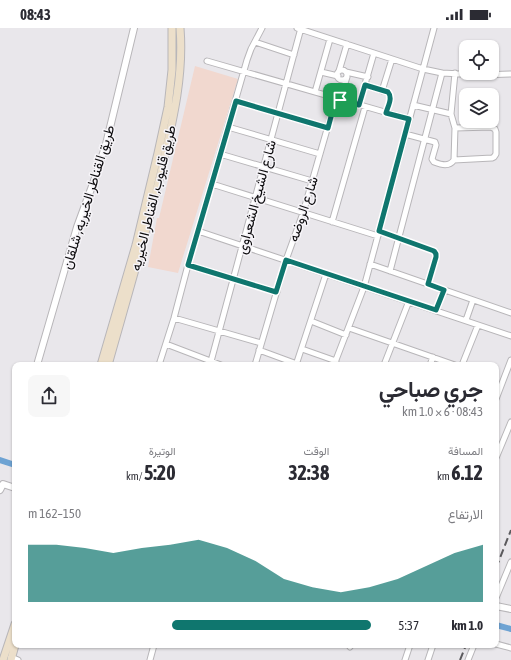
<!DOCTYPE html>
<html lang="ar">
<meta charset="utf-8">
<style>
:root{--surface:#fff;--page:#f7f7f7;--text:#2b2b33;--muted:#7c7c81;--accent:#0f766e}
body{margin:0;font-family:"Asap Condensed",Vazirmatn,sans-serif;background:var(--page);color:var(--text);direction:rtl;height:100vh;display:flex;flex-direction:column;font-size:15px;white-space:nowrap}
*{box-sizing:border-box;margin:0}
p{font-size:13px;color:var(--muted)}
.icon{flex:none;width:22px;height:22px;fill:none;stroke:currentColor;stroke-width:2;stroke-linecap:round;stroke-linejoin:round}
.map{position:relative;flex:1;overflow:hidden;direction:ltr}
.details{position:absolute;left:12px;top:334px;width:487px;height:286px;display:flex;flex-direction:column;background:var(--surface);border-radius:8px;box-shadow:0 1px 3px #0004;direction:rtl}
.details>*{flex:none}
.controls{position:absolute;left:459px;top:12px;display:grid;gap:8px}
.controls a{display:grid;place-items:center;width:40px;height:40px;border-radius:8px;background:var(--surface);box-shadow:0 1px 3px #0004;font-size:20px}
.pin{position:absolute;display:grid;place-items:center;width:34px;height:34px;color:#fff;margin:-17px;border-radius:8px;box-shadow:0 2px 6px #0006}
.round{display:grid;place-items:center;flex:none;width:42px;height:42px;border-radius:8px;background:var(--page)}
.summary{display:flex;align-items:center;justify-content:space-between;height:68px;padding:0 16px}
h1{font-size:22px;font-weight:700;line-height:30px}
.stats{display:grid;grid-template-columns:repeat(3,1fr);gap:6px;height:68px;padding:4px 16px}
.stats div{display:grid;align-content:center}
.stats b{font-size:20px;font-weight:700}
.stats small{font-size:11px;font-weight:400}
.stats p{font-size:11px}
.chart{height:112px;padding:8px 16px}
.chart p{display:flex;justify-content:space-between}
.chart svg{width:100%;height:72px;margin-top:4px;fill:var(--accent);opacity:.7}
ul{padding:0 16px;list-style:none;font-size:13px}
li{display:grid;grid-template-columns:64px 48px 1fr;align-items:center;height:30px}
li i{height:10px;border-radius:5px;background:var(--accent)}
.status{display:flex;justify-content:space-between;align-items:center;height:28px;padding:0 20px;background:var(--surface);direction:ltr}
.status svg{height:11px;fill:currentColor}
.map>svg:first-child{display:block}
</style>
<div class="status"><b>08:43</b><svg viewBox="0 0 49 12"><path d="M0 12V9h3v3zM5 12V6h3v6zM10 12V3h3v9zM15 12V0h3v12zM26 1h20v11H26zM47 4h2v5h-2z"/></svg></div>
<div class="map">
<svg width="511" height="632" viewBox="0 0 511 632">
<rect width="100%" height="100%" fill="#e9e7eb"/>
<path fill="#f1d8cf" d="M195,38l43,13 -60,194 -30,-6 9,-49h2z"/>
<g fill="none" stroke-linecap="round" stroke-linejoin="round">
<path stroke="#6ea3d3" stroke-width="6" d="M0,432l15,5
M496,597l15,4"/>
<g stroke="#b8b6b9" stroke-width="7">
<path id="minor" d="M297,0l126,41 19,4 39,2 30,-1
M255,14l39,13
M207,33l202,58
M337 47a5 5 0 1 1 10 0a5 5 0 1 1-10 0Z
M339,43l8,-27
M321,44l17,4
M346,44l22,5
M365,57l23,7c5,7 0,14 -2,21
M382,63l10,-32
M315,64l15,-53
M340,71l7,-22
M236,73l92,27
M359,77l15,-52
M413,77l38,9
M228,99l92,27
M405,106l30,8 1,3 -4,14 2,3c8,3 15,5 20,-2l1,-32 -4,-14 4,-41
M220,126l92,27
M454,132l38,-2 2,-1 2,-3v-22l-1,-3 -4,-2 -36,1
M212,156l166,52
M332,194l33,-115
M198,203l313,105
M379,203l55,20 2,3v3l-8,27
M370,236l141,49
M188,237l89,27
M390,243l52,-198
M436,283l8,-21
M174,290l87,25
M466,292l7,-20
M311,293l35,14
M349,300l106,37
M166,316l55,21
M302,321l34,12
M259,322l38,14
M159,337l15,-47 14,-53 59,-205 4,-11 11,-21
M210,337l91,-337
M255,337l31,-105 17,-47 33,-115
M296,337l30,-91
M334,337l30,-78 59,-218 11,-41
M384,337l25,-64
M430,337l3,-8
M462,337l16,-40
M496,371l15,-39
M496,430l15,-36
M496,570l15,-36
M496,616l15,4
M350,619l1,-2
M11,629l7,3
M150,632l4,-15
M405,632l5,-15
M428,632l5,-15
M468,632l6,-15"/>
</g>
<g stroke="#b8b6b9" stroke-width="8">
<path id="tertiary" d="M37,337l40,-138 18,-49 11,-34 28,-116
M0,462l3,-6 12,4
M496,578l15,3"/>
</g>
<g stroke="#b8b6b9" stroke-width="9">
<path id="secondary" d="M101,337l35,-120 22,-92 10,-46 4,-37v-42
M108,337c18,-64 37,-128 53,-193 11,-48 23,-95 19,-144
M3,632l12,-36
M11,632l4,-15"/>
</g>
<use href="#minor" stroke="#fff" stroke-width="5"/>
<use href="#tertiary" stroke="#fff" stroke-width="6"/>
<use href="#secondary" stroke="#ecdfca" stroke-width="7"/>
<path stroke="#5b5a5d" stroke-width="2" stroke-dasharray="8 4" stroke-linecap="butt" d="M496,540l15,-38
M460,632l6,-15"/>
</g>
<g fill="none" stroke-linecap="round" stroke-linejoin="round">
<g stroke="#fff" stroke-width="8">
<path id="route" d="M365,57l23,7c5,6 0,14 -2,21l23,6 -30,112 55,20 2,3v3l-8,27 16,6 -8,20 -150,-50 -10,32 -88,-27 48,-164 92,27 8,-30 23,7z"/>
</g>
<use href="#route" stroke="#0f766e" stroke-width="5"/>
</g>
<g text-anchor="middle" stroke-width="3" stroke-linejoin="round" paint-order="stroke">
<g font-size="14" fill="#0c0b0d" stroke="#f6f4f8">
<text transform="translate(88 169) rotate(-73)" y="5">طريق القناطر الخيريه, شلقان</text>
<text transform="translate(256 169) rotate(-75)" y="5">شارع الشيخ الشعراوى</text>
<text transform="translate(153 170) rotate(-76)" y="5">طريق قليوب, القناطر الخيريه</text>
<text transform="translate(303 181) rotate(-72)" y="5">شارع الروضه</text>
</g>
</g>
</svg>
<div class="controls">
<a><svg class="icon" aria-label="locate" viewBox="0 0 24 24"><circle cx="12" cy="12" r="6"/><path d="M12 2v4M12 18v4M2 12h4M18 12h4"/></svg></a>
<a><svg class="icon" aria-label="layers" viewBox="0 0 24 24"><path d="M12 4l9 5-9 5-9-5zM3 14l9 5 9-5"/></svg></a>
</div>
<div class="pin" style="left:340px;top:72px;background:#1e9e55"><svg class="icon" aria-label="arrive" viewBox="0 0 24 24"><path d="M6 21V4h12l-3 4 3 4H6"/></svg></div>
<section class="details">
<div class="summary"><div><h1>جري صباحي</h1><p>08:43 · 6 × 1.0 km</p></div><a class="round"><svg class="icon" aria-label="share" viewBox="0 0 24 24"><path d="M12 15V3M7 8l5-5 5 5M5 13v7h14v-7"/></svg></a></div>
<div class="stats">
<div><p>المسافة</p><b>6.12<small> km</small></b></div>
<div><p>الوقت</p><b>32:38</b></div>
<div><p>الوتيرة</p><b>5:20<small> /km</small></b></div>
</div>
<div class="chart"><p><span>الارتفاع</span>150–162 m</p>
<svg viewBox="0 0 160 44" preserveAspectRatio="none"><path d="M0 44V9L10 9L20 11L30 14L40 11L50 9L60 6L70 11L80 19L90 30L100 35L110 38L120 35L130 30L140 22L150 14L160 9V44z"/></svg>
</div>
<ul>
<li><b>1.0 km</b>5:37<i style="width:58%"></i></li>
</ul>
</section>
</div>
